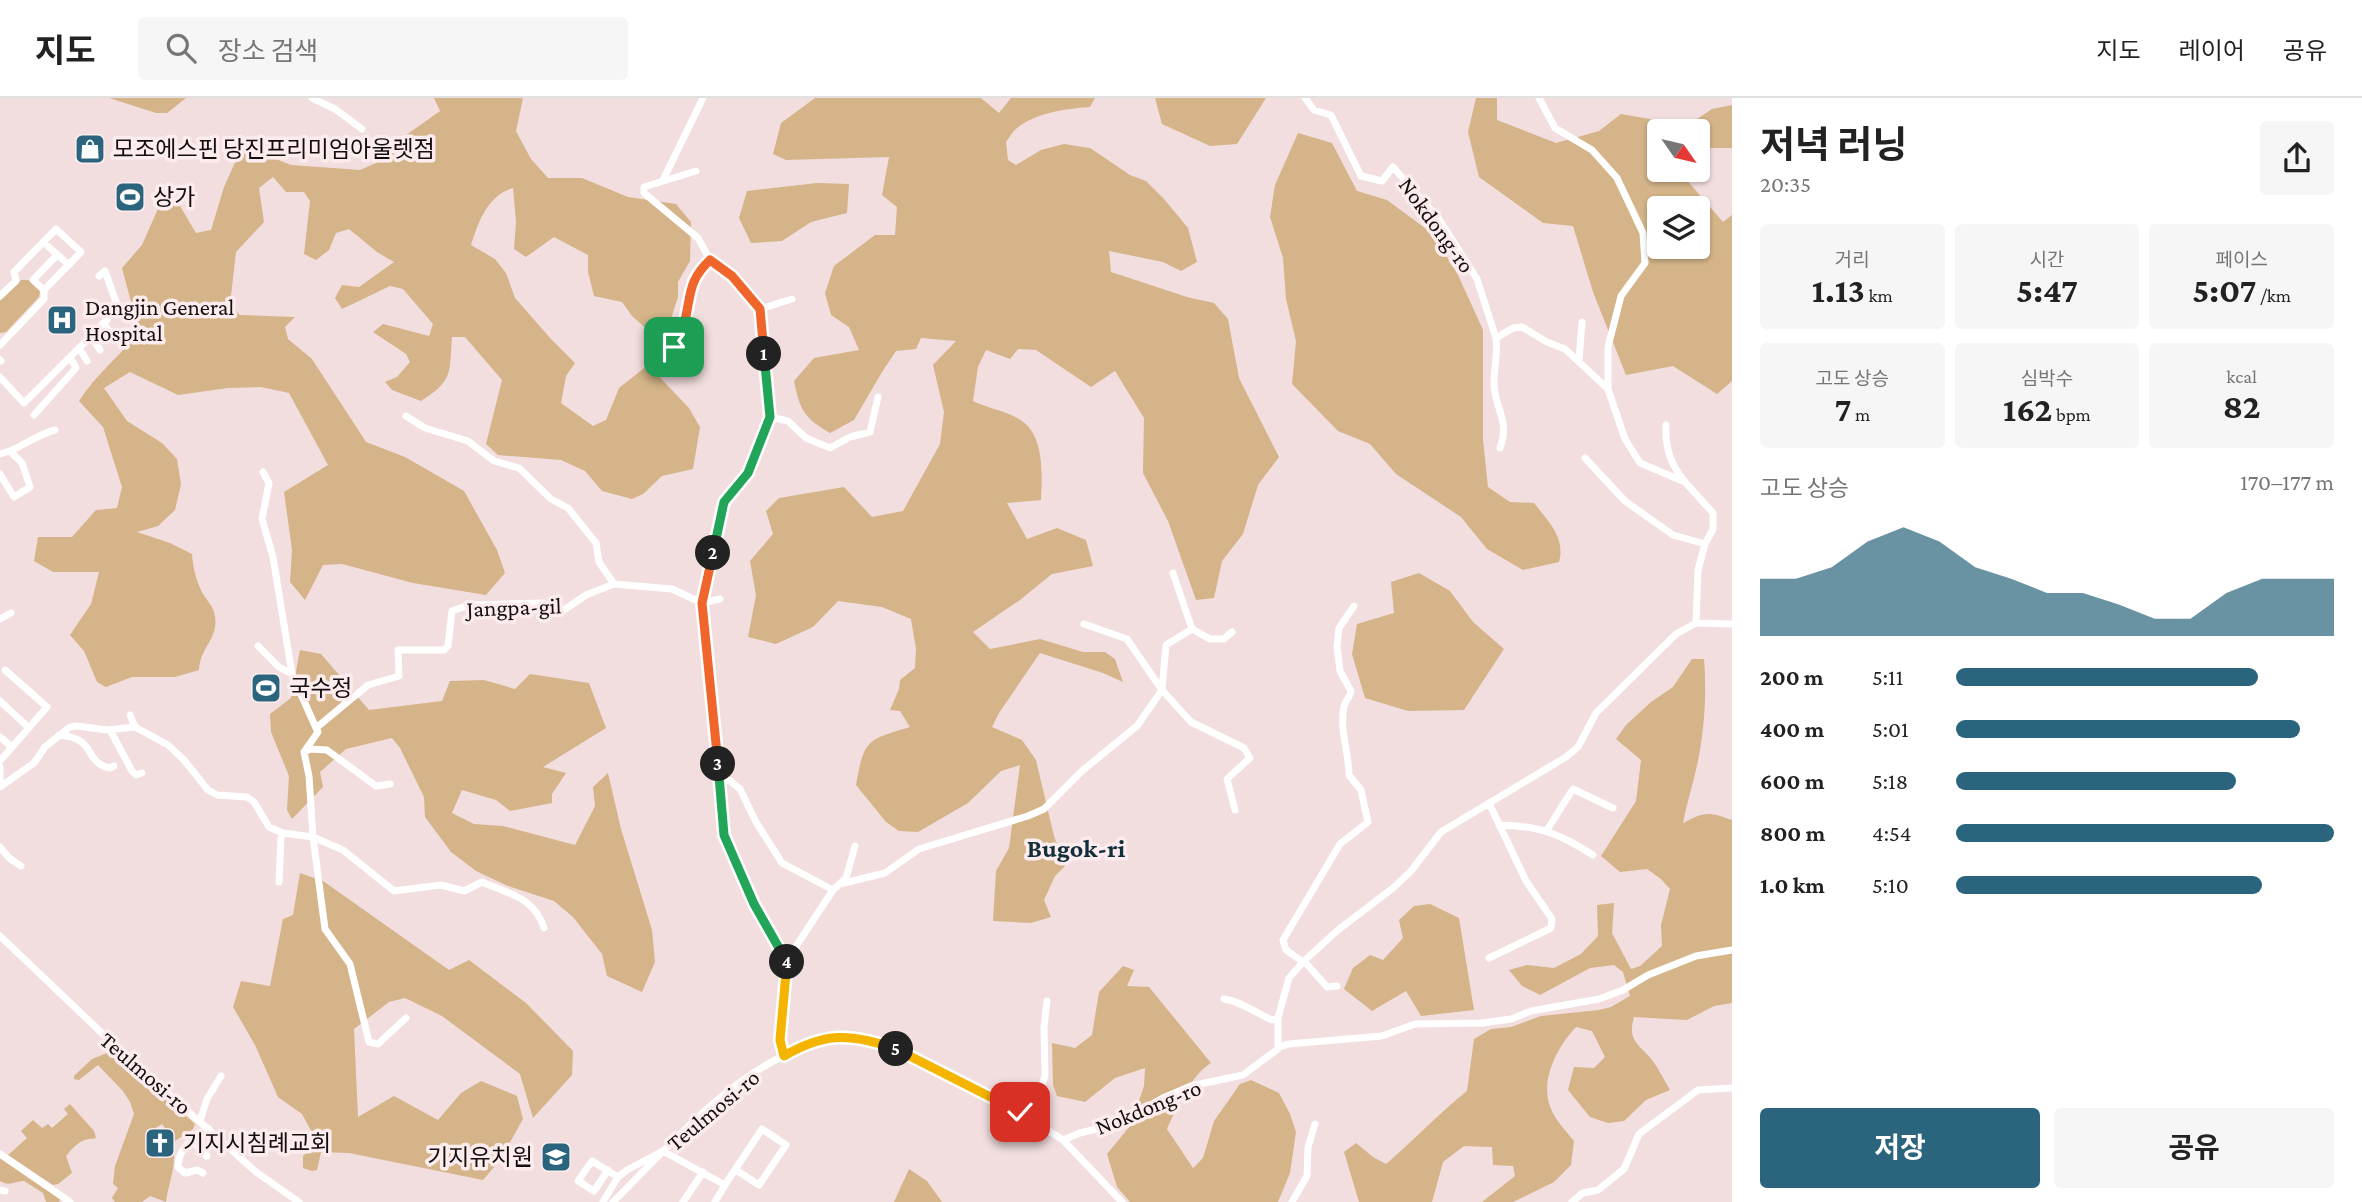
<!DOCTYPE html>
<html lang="ko">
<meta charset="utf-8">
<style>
:root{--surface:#fff;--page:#f6f6f6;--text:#222;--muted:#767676;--line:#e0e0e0;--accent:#2a657d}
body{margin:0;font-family:"Crimson Pro","Noto Sans KR",serif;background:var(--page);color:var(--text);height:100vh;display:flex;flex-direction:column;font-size:26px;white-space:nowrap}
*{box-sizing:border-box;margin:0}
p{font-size:23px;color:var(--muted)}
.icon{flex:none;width:38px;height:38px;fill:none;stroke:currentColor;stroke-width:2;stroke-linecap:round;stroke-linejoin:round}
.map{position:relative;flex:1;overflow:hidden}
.side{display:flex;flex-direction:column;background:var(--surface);width:630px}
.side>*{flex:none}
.needle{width:46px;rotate:124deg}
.tools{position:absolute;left:1647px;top:21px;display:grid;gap:14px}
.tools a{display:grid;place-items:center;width:63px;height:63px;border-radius:7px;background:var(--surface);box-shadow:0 2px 5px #0004;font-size:35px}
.pin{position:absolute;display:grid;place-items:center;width:60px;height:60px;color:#fff;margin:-30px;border-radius:14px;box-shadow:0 4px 10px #0006}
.km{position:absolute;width:35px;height:35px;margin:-18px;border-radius:50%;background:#222;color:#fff;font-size:19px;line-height:35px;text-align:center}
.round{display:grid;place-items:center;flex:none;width:74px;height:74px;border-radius:7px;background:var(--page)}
.head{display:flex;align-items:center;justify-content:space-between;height:119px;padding:0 28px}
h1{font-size:38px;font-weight:700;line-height:52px}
.figures{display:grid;grid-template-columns:repeat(3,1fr);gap:10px;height:119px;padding:7px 28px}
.figures div{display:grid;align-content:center;border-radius:7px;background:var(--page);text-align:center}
.figures b{font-size:35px;font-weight:700}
.figures small{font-size:19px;font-weight:400}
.figures p{font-size:19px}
.chart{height:196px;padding:14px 28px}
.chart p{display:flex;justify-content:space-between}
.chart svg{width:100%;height:126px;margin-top:7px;fill:var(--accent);opacity:.7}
.primary-button{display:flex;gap:14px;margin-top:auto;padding:14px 28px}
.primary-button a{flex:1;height:80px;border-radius:7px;background:var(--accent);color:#fff;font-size:28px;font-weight:700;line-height:80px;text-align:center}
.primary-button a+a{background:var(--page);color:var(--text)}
ul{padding:0 28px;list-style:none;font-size:23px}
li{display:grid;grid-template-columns:112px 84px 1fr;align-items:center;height:52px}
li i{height:18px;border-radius:9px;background:var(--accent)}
header{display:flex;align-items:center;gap:42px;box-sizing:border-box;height:98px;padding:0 35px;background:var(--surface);border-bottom:2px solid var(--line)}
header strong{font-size:33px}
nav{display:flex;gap:38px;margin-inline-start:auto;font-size:24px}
.search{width:490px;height:63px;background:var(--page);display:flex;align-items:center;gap:18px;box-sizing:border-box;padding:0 24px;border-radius:7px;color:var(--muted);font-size:26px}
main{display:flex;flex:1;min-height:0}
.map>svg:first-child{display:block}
</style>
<header>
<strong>지도</strong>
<div class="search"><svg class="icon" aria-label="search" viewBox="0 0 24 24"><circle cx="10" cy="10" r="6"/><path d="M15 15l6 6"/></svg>장소 검색</div>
<nav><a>지도</a><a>레이어</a><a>공유</a></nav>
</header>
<main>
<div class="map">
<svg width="1732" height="1104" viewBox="0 0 1732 1104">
<rect width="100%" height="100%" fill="#f2dede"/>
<path fill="#d4b488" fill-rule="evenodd" d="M109,0h77l-19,15h-11z
M434,0h89l-7,33 15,28 17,19h34l46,19 48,7 15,18 -1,39 -12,21v15l-11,34 -19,-1 -16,-14 -10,-14 -28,-6 -6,-24v-17l-34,-18 -28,20 -12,-8 2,-27 -3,-34c-25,7 -35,34 -42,57l24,14 11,14 9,25 36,41 24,24 -9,13 -5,27 32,23 13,-6 13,-32 29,-23 41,43 11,19 -7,42 -31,7 -19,18 -11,5 -30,-8 -17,-20 -24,-11 -63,-5 -12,-11 16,-64 -37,-43h-13c-3,36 2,43 -31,64l-29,-11 -7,-8 12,-5 13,-15 -4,-8 -33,-22 10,-8 46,12 4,-12 -30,-35 -13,-3 -48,23 -7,-11 7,-13 17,2 35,-25 -17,-10 -28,-23 -13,4 -7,17 -13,10 -12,-6 6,-53 -6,-9h-18l-13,-15 -14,11 5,34 -28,30 -6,53 10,10 55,2 -10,10 3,12 24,20 54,83 39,15 59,34 33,59 8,23 -19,22 -73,-12 -71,-19 -19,1 -18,35 -15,-18 2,-32 -8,-58 44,-27 -39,-72 -28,-6 -33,1 -50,7 -48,-23 -26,16 23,33 35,22 15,16 4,25 -6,26 -17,16 -21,6 33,11 22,11c1,14 4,26 10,38 3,6 10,13 12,20 7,26 -14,34 -15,58l-24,7h-43l-26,10 -9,-5 -13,-31 -14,-16 21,-31 8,-32h-46l-19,-11 4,-24h34l24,-27 21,-2 5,-21 -19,-60 -24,-26c18,-28 40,-44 60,-69l-17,-64 20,-23 19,-43 19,4 16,27 15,-3 13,-43 17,-38 21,-4 14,14 15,6 69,5 23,-10 26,-27 31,-22z
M815,0h166l18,15 12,-15h84l-5,9c-24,2 -54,5 -74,22 -4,3 -7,9 -10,13l2,18 8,5 25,-15 23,-6 26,4 40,27 16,6 18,18 24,29 9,34 -16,9 -18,-9 -54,-11 2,21 76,25 27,6 14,16 11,59 40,79 -21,28 -15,49 -21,27 -8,37 -18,2 -28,-79 -25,-48 1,-55 -29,-47 -24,16 -55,-37 -18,-1 -8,10 -24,-9 -8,17 -5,34c14,7 33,10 46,18 26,15 23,55 22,81l-34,3 20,36 30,-11 29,12 7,26 -41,8 -32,26 -47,32 17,17 50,-10 43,13h22l10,7 8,23 -20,-9 -63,-20 -41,60 -7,14 30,13 14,20 18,76 11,30 -10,10 -11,24 7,17 -20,6 -38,-2 3,-50 13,-23 11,-83 -19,6 -33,32 -50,29 -19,-1 -13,-9 -30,-37c8,-46 11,-45 54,-58l-10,-16 -10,-1 9,-21 1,-9 15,-12 1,-19 -5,-30 -29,-12 -44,-6 -25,26 -37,17 -28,-7 8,-42 -6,-34 23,-27 -7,-23 13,-13 65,-11 28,30 31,-6 37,-67 4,-32 -11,-47 23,-24 -35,-3 -5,11 -20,2 -14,21 -28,48 -24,13c-26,-15 -30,-23 -36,-52l20,-23 45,-8 -10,-23 -18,-12 -6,-22 9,-27 41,-31h20l2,-28 -15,-12 7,-38 -103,3 -13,-6 8,-31z
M1155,0h111l-29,46 -27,2 -48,-22z
M1476,0h21v22l59,23 43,-12 22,-17 46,8 27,-1 18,-12 20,-4v43h-22l-12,15v-32h-39v39h33l-7,8 38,44 9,-7v166l-15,13 -44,-28 -47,9 -33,-83 -20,-66 -30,-3 -64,-46 -11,-45zM1659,110h39v39h-39z
M1298,35l34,10 25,48 30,9 46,34 25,41 25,55v110l5,47 22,15 24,1c14,18 32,35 25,59l-36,8 -36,-21 -26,-32 -65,-43 -26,-30 -32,-13 -46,-47 4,-43 -10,-42 -3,-41 -13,-41 5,-32z
M817,85l32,1 -2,29 -36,9 -29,19 -31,2 -12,-25 8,-27z
M21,182h8l11,11 -1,6 -33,35 -6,1v-32z
M1419,475l31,18 23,31 31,27 -40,61 -56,1 -43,-13 -13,-44 5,-30 37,-11 -3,-31z
M300,552l21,4 48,56 73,-9 8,-20 34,-1 31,9 15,-15 59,9 17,45 -63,39 23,6 -14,21v9l-42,8 -14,-11 -34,-10 -10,23 22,11 29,2 72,19 20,-39 -2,-19 15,-14 13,56 31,101 3,32 -13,30 -35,-16 -5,-22 -29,-37 -19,-16 -46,-15 -32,-15 -25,-19 -26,-35 -1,-20 -24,-49 -8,-10 -46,11 -26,23 3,15 -31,32 -5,-9 2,-34 -18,-44 -1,-18 21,-16z
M1692,561h12c3,38 0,79 -9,115 -4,17 -9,32 -12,49 21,-11 25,-12 49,-3v183l-18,3 -27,14 -53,-3c-7,24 5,27 18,43 7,9 12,20 18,30l-24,10 -22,21 -16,2 -18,-6 -22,-27 6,-23 20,1 11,-11 -13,-26 -16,-4c-19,20 -37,54 -25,82 5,12 15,22 23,32l-3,24 -17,17 -41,20h-31l33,-26 -2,-10 -20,-1 -1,-18 -28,-1 -21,16 -11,40h-73l-15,-50 12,-9 17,14 13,7c28,-24 52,-50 81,-73l7,-52 17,-10 20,-2 30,-11 58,-6 12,-3 19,-11 -7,-24 -9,-7 -24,3 -50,27 -18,-9 -13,-16 18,-5 27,3 27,-14 17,-18 -1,-31 17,-2 -2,30 19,36 9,-3 22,-20 -1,-21 9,-36 -9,-10 -14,-10 -27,3 -19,-16 35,-55 5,-41 -25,-21 10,-14 25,-23 22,-15z
M300,775l23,8 126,89 20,-10 57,43 47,48 -1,24 -39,43 -13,-44 -78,-58 -37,-18 -16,4 -35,27 4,88 36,-21 44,24 23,-27 20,-12 36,15 6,23 -23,41 -17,20 -134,-27 -28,-1 -4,18 -5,1 -9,-3v-12l12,-11 -1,-9 -12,-22 -24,-17 -23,-52 -22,-38 8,-26 29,5 13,-67 10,-4z
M1430,806l29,14 15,92 -53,6 -15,-25 -34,20 -28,-22 9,-21 17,-13 13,5 20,-22 -4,-18 15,-14z
M1123,868l11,4 -7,16 22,1 62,76c-20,12 -35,46 -44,66l26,39 10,-10 11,-37 26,-37 11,-4 28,13 11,21 6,18 -6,41 -12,29h-148l-13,-15 -10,-33 23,-28 14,-40 1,-18 -30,10 -30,24 -28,-6 -4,-11 -1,-42 23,5 17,-13 7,-43z
M107,955h5l8,5 75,66 -2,5 -18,12 -13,-17 -13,8 15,20 8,-5c6,16 -4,37 -6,55l-16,-6 -8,6h-27l-3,-4 6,-10 -5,-4 2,-18 19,-52 -4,-12 -7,-11 -25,-26 -19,15 -5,-1v-3l18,-17z
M70,1006l24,27 2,6 -2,2c-11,-2 -21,8 -28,17l6,17 -14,11 -5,1 -45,-30 19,-17 -6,-7 12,-11 9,8 6,-4 4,4 16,-14 -4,-5z
M0,1060l61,40 -2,4h-13l-3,-9 -19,-12c-9,0 -15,6 -24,0z
M909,1071l18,12 15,21h-48z"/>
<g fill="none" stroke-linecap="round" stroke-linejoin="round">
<path stroke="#fff" stroke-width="7" d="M312,0l23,11 27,20
M1305,0l9,12 17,5 30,61 21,5 11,-14 45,51 27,42 12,19 19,59
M1539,0l16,30 37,22 25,28 26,55 2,30 -24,33 -13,51v42l17,50 15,24 45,19 28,31v16l-8,15 -7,26 -2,53 36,1
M696,73l-52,16v6l54,45 12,22 21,16 29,33 10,108 -22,56 -24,29 -22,101 22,232 30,69 33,56 -7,80 4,16
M663,82l40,-82
M43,144l26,23
M44,192l-11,-10 24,-25
M0,198l16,-15 -2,-9 42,-43 25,23 -37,38v9l-44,46
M760,211l32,-10
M103,225l12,16
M91,238l9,14
M650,249l5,2 19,-2c4,-10 10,-21 12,-32 5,-24 4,-36 24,-55
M79,250l8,13
M0,262l1,1
M1579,262l3,-38
M0,279l24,26 82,-82 11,-16 -12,-34 -6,5
M34,317l42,-47 -6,-11
M406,318l19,12 43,13 26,20 25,7 32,31 17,9 28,35 3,19 15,22 58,5 30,14 18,-4
M770,319l18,4 18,17 24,10 20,-11 20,-5 8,-35
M1666,327c-1,19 4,39 17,54
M1500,350c11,-27 -6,-40 -6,-65 0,-16 4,-30 2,-45l17,-10 9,-1 25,15 18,7 43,40
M10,353c16,-7 29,-17 45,-21
M0,356l10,-3 12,12 8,24 -16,10 -14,-23
M1585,360l40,43 48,34 32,9
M263,374l6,11 -7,36 11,38 19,117 24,54
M1173,475l19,56
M0,521l11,-6
M1084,526l43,15 35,51 29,32 53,26 6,10 -23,21 8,31
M258,548l21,21 13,7
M0,603l28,26
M130,617l5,12
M110,632l22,41 4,4 6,-2
M59,637c39,3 24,28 51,33l4,-2
M0,639l11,9
M305,654l5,-3 17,1 49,36 14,-2
M0,663l47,-54 -42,-37
M0,669v18
M719,682h10l11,9 16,33 26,41 51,27
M0,689l34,-24 11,-16 25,-20 7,-1 30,4 28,-3 33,18 16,15 24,30 9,5 30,2 7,5 15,25 14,6 30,4 30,13 51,41 47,-6 23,6 18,-9c27,12 52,15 62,46
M1489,705l37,78 26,38 -1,9 -62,30
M1499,727c41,1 59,8 94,30
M1547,732l26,-41 40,19
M0,749l9,11 12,8
M279,784l2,-44 2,-5
M840,786l45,-11 34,-24 109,-33 16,-7 38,-38 55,-45 25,-36 4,-45 26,-16 18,10h14l8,-7
M0,838l127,121 129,115 43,30
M787,862l46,-70 13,-12 9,-32
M1304,863l23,26 10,-1
M1303,864l-17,-12 -3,-10 57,-96 28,-22 -7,-32 -12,-15c0,-23 -10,-45 -5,-69 2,-6 6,-9 7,-15l-11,-20 -3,-25 2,-18 15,-22
M1224,901c16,2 32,14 48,21l6,-2
M406,920l-28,26 -9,-2 -19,-78 -25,-35 -12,-92 -4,-61 -5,-24 14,-20 -2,-4 52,-43 31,-9 -1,-26h46l4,-4 4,-35 17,-6 73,-2 22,7 22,-15 28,-11
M1278,949l11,-3 93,-8 33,-12 67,-1 29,-4 20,-8 68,-12 24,-9 25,-15 48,-19 36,-6
M1020,1014l21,-24 4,-12 -1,-49 3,-26
M200,1023l7,-22 14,-23
M1063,1042l17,-7 37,-9 46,-26 28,-12 52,-11 35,-26v-31l11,-40 15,-17 34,-31 55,-42 18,-17 30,-39 125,-75 12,-10 18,-34 80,-79 20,-11
M193,1043l14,15
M0,1056l70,48
M608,1072l-14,21 -16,-10 14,-20 26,16 9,-7 36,-19 62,34 37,-56 24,16 -27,40 -23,-15
M203,1075l-6,-3 -12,3 -7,-6c1,-22 15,-26 31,-38
M0,1092l5,1
M603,1104l15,-25
M613,1104c52,-51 103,-113 170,-146 13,-6 24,-15 39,-18 28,-5 57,5 83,14l115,60 43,28 59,62
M683,1104l20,-30
M715,1104l10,-17
M1292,1104l15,-26 1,-29 7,-23
M1572,1104l11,-9 15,-3 26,-21 15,-35 59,-44 34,-2"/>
</g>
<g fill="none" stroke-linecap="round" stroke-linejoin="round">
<g stroke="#fff" stroke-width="14">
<path id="split-1" d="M674,249c4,-10 10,-21 12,-31 5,-25 4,-37 24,-56l22,16 28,33 4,45"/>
</g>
<g stroke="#fff" stroke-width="14">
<path id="split-2" d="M713,455l11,-51 24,-29 22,-56 -6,-63"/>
</g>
<g stroke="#fff" stroke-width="14">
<path id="split-3" d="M713,455l-11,50 16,161"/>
</g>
<g stroke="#fff" stroke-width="14">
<path id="split-4" d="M718,666l6,71 30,69 33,58"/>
</g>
<g stroke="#fff" stroke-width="14">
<path id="split-5" d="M787,864l-7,78 4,16c41,-24 67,-23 112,-7"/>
</g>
<g stroke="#fff" stroke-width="14">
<path id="split-6" d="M896,951l124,63"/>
</g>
<use href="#split-1" stroke="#f0652b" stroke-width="9"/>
<use href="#split-2" stroke="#22a559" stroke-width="9"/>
<use href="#split-3" stroke="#f0652b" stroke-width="9"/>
<use href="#split-4" stroke="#22a559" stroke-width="9"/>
<use href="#split-5" stroke="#f5b400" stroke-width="9"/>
<use href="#split-6" stroke="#f5b400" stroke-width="9"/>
</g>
<defs>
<g id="shop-square" transform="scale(1.575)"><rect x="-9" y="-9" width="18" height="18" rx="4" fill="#2a657d" stroke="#fceced"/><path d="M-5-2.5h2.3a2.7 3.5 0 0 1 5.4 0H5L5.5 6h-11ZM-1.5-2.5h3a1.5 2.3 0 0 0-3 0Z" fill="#fff"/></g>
<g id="stadium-square" transform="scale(1.575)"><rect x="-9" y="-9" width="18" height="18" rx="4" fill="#2a657d" stroke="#fceced"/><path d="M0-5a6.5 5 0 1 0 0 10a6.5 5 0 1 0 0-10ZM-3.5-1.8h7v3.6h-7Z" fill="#fff"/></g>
<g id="hospital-square" transform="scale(1.575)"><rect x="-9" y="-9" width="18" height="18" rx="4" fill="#2a657d" stroke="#fceced"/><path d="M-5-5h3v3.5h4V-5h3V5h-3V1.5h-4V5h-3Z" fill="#fff"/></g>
<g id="church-square" transform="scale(1.575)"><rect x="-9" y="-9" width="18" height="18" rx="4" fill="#2a657d" stroke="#fceced"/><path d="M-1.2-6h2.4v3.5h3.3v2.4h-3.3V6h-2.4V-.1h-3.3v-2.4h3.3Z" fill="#fff"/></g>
<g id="school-square" transform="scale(1.575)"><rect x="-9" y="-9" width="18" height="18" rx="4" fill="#2a657d" stroke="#fceced"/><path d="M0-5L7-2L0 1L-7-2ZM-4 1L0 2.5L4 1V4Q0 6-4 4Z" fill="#fff"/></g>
</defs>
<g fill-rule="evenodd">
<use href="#shop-square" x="90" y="51"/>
<use href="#stadium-square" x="130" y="99"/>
<use href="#hospital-square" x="62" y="222"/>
<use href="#stadium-square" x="266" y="590"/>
<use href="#church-square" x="160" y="1045"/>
<use href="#school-square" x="556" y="1059"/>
</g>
<g text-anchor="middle" stroke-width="7" stroke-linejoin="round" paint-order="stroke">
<g font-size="23" fill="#140e0e" stroke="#fceced" text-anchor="start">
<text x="113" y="59">모조에스핀 당진프리미엄아울렛점</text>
<text x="153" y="107">상가</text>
<text x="85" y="217">Dangjin General<tspan x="85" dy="26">Hospital</tspan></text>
<text x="289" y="598">국수정</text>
<text x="183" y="1053">기지시침례교회</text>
<text x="533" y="1067" text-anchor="end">기지유치원</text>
</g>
<g font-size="23" fill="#140e0e" stroke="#fceced">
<text transform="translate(1437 127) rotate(54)" y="8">Nokdong-ro</text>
<text transform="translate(514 509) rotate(-2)" y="8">Jangpa-gil</text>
<text transform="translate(146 975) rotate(41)" y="8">Teulmosi-ro</text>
<text transform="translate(1148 1009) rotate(-22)" y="8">Nokdong-ro</text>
<text transform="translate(713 1012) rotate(-40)" y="8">Teulmosi-ro</text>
</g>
<g font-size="26" font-weight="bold" fill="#122e3a" stroke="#fceced">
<text x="1076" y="759">Bugok-ri</text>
</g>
</g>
</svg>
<div class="tools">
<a><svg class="needle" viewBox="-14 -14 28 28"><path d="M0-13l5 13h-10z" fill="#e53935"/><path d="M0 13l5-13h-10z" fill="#767676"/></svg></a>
<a><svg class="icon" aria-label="layers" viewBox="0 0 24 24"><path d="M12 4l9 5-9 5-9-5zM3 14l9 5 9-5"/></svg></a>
</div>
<div class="pin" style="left:674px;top:249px;background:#1e9e55"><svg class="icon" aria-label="arrive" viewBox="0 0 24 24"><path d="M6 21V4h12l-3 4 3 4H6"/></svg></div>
<div class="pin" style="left:1020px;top:1014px;background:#d93025"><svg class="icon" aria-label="check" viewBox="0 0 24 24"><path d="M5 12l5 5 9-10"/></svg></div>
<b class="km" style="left:764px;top:256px">1</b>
<b class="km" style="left:713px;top:455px">2</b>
<b class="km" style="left:718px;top:666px">3</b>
<b class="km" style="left:787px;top:864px">4</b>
<b class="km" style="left:896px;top:951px">5</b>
</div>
<section class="side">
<div class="head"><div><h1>저녁 러닝</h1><p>20:35</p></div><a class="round"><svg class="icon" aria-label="share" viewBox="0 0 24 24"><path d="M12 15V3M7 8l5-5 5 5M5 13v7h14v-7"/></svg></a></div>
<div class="figures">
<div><p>거리</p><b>1.13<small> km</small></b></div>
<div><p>시간</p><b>5:47</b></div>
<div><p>페이스</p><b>5:07<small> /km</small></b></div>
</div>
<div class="figures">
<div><p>고도 상승</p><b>7<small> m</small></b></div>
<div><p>심박수</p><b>162<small> bpm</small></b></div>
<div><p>kcal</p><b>82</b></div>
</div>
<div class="chart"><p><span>고도 상승</span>170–177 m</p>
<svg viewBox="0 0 160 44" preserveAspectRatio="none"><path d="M0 44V24L10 24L20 20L30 11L40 6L50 11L60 20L70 24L80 29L90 29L100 33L110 38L120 38L130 29L140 24L150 24L160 24V44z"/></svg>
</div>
<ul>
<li><b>200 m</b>5:11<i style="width:80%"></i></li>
<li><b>400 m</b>5:01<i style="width:91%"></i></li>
<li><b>600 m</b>5:18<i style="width:74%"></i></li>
<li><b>800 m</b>4:54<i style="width:100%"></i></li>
<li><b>1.0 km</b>5:10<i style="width:81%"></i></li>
</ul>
<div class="primary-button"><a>저장</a><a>공유</a></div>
</section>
</main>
